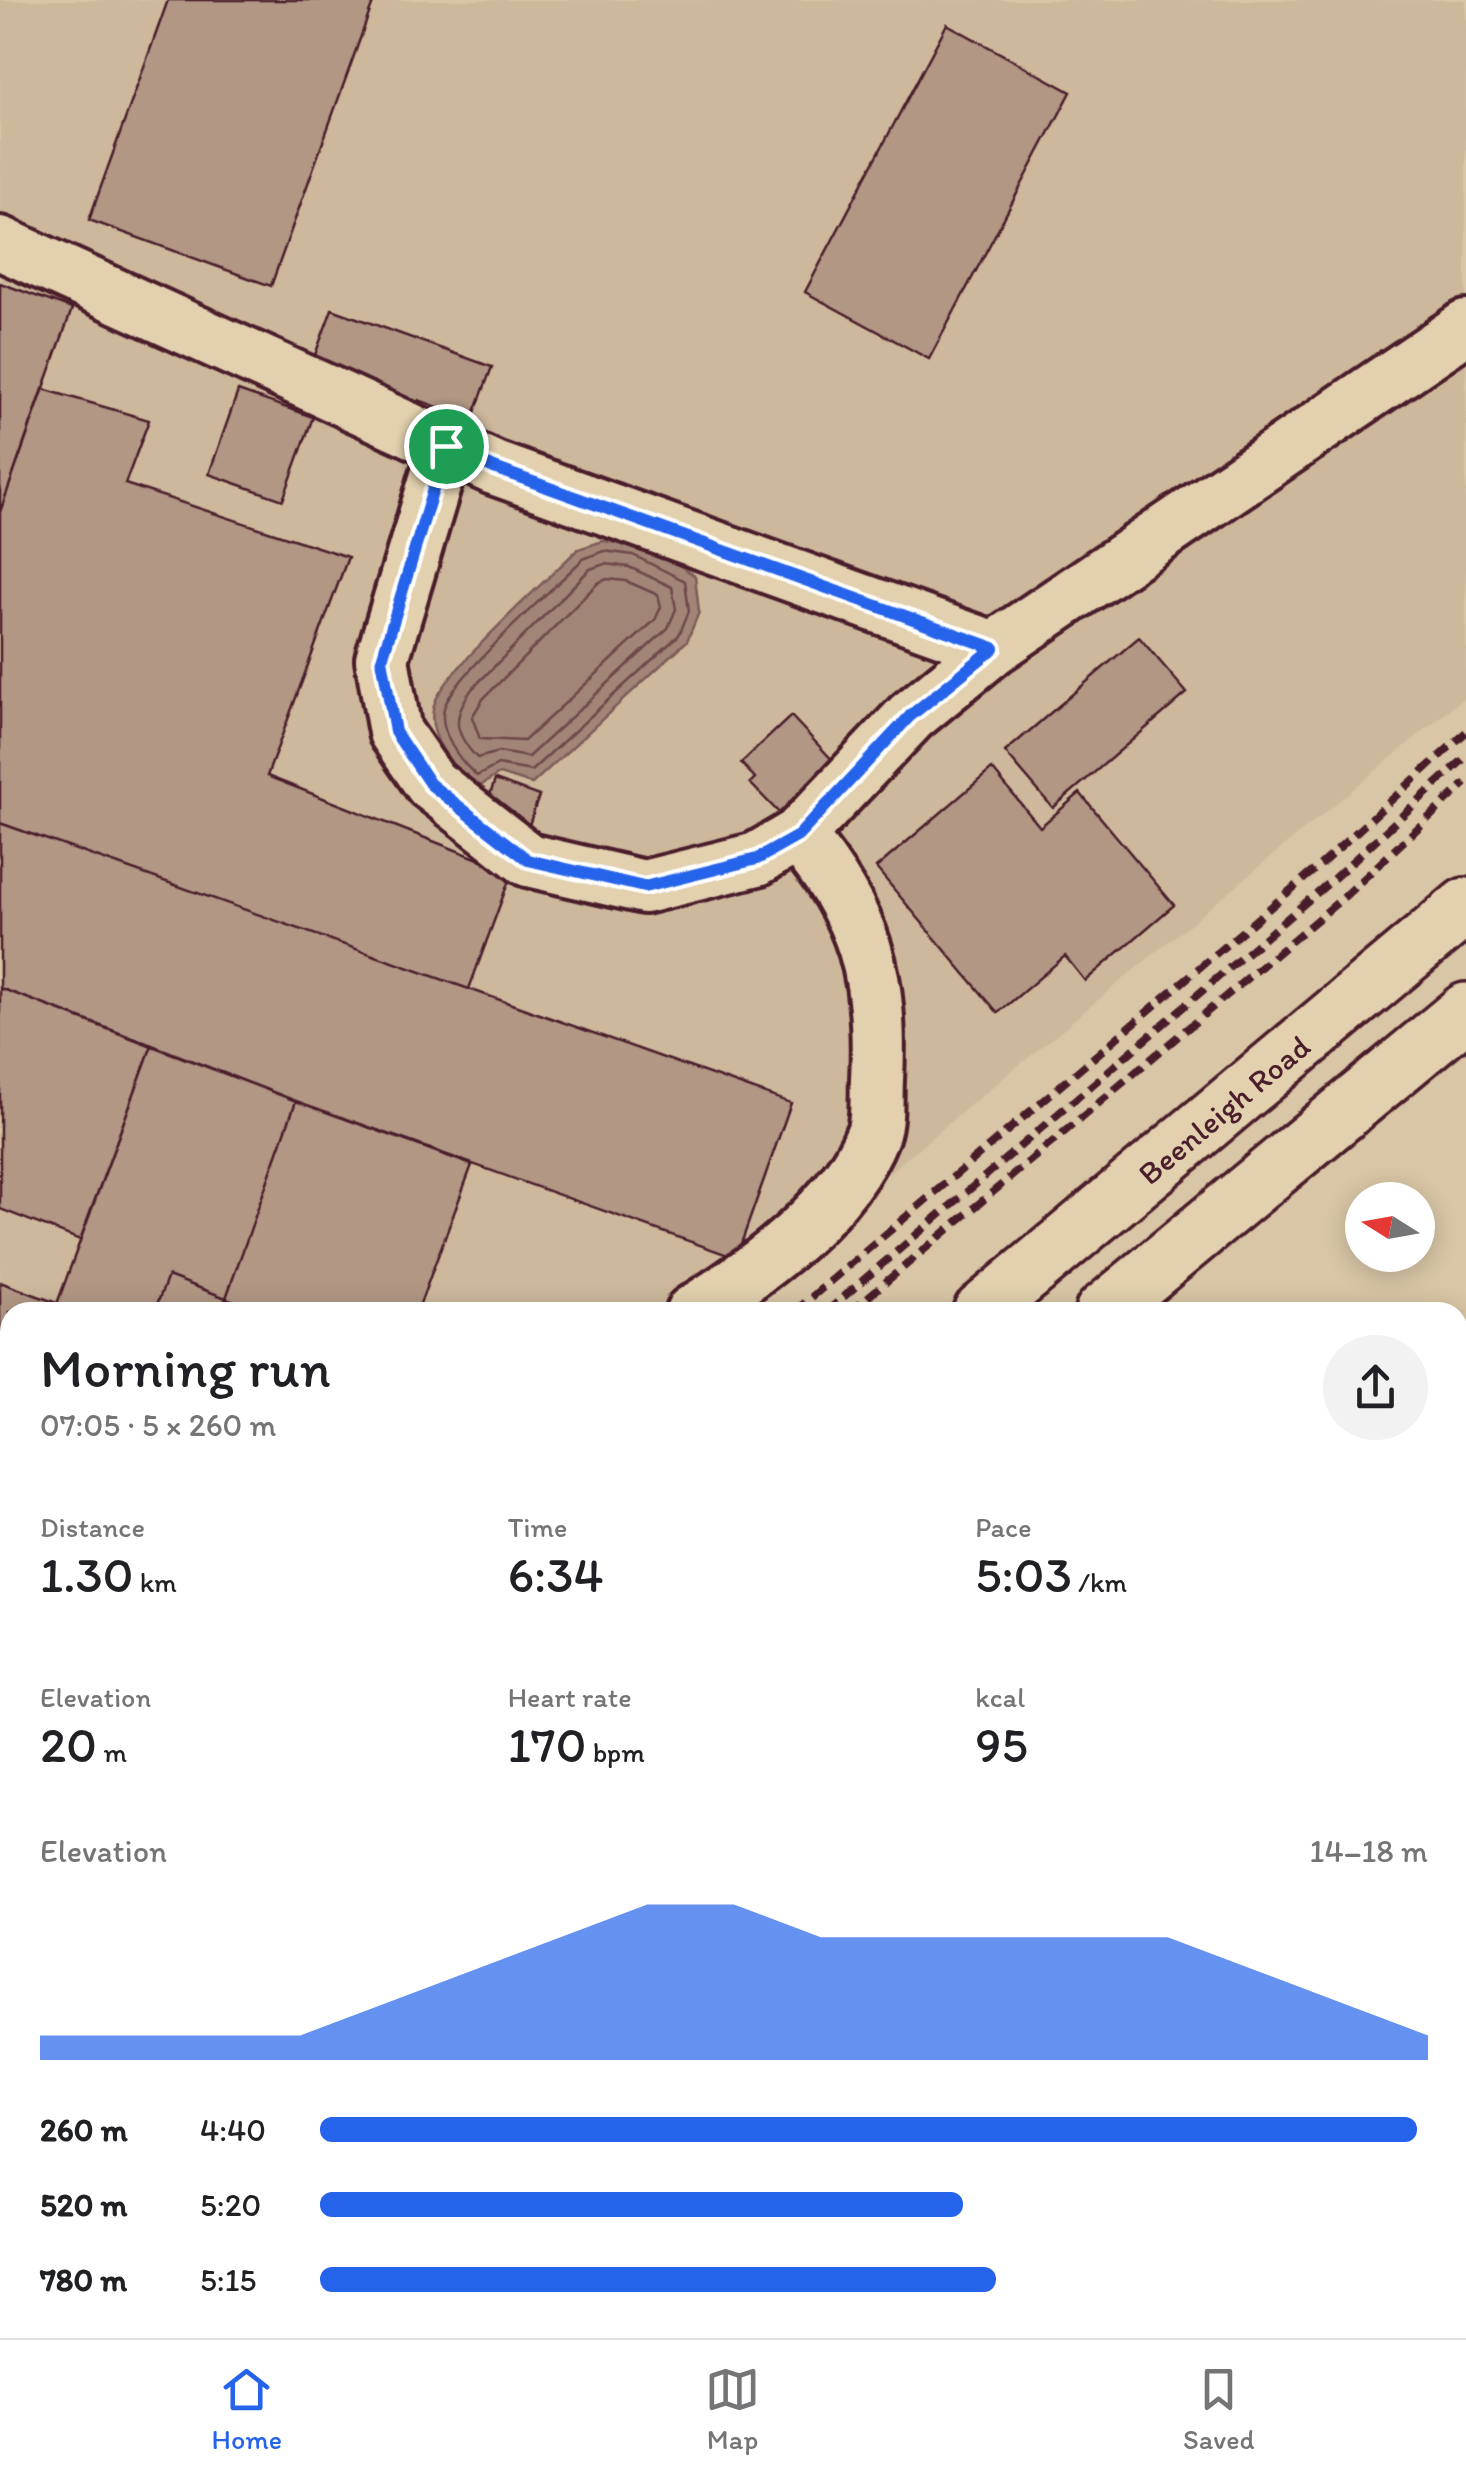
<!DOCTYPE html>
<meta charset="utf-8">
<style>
:root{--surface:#fff;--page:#f2f2f2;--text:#202124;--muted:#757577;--line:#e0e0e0;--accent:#2563eb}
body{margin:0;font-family:Itim,sans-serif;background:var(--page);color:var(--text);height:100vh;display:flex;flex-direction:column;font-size:38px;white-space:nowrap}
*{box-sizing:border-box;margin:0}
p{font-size:32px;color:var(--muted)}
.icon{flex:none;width:55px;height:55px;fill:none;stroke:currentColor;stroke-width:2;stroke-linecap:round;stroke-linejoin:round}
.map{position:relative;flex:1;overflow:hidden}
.drawer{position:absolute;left:0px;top:1302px;width:1468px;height:1038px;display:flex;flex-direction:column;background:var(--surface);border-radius:30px 30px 0 0;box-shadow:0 5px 25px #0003}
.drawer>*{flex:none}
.needle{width:65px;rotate:281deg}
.controls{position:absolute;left:1345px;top:1182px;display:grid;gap:20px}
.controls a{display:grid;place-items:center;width:90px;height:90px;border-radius:50%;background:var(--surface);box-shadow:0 5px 25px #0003;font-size:50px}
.pin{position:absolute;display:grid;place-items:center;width:85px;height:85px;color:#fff;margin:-42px;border:5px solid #fff;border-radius:50%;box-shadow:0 2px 10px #0007}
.round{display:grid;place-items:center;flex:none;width:105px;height:105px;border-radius:52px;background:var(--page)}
.overview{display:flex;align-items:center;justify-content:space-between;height:170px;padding:0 40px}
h1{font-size:55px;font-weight:600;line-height:75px}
.figures{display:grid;grid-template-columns:repeat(3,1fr);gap:15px;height:170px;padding:10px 40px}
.figures div{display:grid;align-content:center}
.figures b{font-size:50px;font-weight:600}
.figures small{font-size:28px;font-weight:400}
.figures p{font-size:28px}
.chart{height:280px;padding:20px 40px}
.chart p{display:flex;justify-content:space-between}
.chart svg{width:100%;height:180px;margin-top:10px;fill:var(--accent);opacity:.7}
ul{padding:0 40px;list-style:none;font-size:32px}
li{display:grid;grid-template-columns:160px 120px 1fr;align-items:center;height:75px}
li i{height:25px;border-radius:12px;background:var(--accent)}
.dock{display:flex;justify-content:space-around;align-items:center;height:140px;border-top:2px solid var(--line);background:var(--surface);font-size:28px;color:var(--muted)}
.dock a{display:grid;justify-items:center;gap:5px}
.dock .active{color:var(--accent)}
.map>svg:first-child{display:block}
</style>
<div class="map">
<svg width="1466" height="2338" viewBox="0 0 1466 2338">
<rect width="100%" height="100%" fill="#d9c6a6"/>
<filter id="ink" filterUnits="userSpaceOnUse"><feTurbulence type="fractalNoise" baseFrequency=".01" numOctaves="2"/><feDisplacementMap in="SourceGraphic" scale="20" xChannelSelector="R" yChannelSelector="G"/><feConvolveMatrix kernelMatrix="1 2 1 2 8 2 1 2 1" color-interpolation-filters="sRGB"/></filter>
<g filter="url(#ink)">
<path fill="#cdb89c" d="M0,0h1466v696l-746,616h-710v524l-10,7z"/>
<path fill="#a18577" stroke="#7e5c59" stroke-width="2.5" d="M603,541c35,4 64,14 92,35l4,36 -12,29 -155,143 -33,-10 -22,14c-23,-18 -54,-54 -42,-86 12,-33 113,-123 143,-153z"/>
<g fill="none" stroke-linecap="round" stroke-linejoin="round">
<path stroke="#6d4849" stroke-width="2.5" d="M604,551l29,4 52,26 4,30 -10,24 -148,136 -33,-6 -21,11c-17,-15 -39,-43 -33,-68 8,-30 112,-122 139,-149z
M605,564l24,3 43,20 4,22 -8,19 -140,129 -29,-5 -22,6c-24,-26 -25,-41 -5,-69l118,-120z
M607,579l19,2 32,14 3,12 -6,13 -131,121 -44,-2 -8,-22 11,-18 115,-116z"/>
</g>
<path fill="#b19784" stroke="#4a1f2b" stroke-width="2.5" d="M168,0h206l-103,286 -182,-66z
M947,24l124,68 -142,267 -124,-67z
M0,283l72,26 -72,203z
M332,309l160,58 -20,53 -53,-20 -4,10 -106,-39z
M43,389l106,31 -24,64 223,73 -81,219 245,96 -43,117 -469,-166v-311z
M238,391l75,26 -30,83 -74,-26z
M1139,637l48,56 -134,115 -48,-56z
M791,716l45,48 -54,52 -32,-33 5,-5 -14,-15z
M992,769l48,58 40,-34 94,112 -89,76 -20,-25 -67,57 -122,-145z
M495,780l44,16 -11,32 -44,-16z
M0,823l791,280 -55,155 -440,-157 -296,-113z
M0,988l152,57 -72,195 -80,-31z
M152,1045l144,56 -70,197 -58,-22 -14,36h-100z
M296,1101l176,64 -55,147h-151l-40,-14z
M168,1276l58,22 -5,14h-67z
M0,1282l57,21 -3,9h-44v291l-10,-4z
M0,1676l10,3v88l-10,-4z"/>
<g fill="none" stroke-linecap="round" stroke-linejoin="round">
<g stroke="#4a1f2b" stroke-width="60">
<path id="minor" d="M0,243l494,225 500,180 472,-321
M446,446l-64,213 13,73 36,52 97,76 116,27 113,-28 41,-24 113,-119 83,-68
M692,1312c67,-42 151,-102 181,-179 5,-15 3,-37 4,-53 5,-103 -11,-165 -79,-245
M0,1643l10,4
M1458,1887l8,-7
M1244,2330l7,8
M914,2338l10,-8"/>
</g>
<g stroke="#4a1f2b" stroke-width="62">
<path id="major" d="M981,1312l485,-406
M1103,1312l363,-301
M0,2132l10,-9
M0,2227l10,-8"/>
</g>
<use href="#minor" stroke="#e2d0ae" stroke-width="52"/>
<use href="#major" stroke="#e2d0ae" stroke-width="55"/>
<path stroke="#4a1f2b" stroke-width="8" stroke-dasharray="15 8" stroke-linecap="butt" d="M794,1312l525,-446 147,-134
M826,1312l506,-432 134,-123
M850,1312l495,-416 121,-113
M0,1919l10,-8
M0,2000l10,-9
M0,2021l10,-8"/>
</g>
</g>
<g fill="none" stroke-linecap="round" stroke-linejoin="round" filter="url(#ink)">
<g stroke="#fff" stroke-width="20">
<path id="route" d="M446,446l48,22 500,180 -84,68 -112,120 -41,23 -113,28 -116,-27 -98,-76 -35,-52 -13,-73z"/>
</g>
<use href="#route" stroke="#2563eb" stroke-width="12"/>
</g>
<g text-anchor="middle" stroke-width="10" stroke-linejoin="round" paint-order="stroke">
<g font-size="32" fill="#4a1f2b" stroke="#e2d0ae">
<text transform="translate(1224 1110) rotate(-40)" y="11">Beenleigh Road</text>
</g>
</g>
</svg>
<div class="controls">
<a><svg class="needle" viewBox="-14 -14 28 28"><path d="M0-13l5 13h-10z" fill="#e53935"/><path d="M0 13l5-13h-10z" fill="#757577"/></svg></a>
</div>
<div class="pin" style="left:446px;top:446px;background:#1e9e55"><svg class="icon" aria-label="arrive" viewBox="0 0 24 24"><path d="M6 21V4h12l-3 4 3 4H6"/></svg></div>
<section class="drawer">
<div class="overview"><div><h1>Morning run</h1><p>07:05 · 5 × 260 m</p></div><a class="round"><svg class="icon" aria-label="share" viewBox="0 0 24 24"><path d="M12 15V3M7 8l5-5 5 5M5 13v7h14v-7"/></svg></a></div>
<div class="figures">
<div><p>Distance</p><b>1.30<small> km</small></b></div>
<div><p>Time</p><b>6:34</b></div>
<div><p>Pace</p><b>5:03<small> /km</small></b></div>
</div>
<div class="figures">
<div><p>Elevation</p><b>20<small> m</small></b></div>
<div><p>Heart rate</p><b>170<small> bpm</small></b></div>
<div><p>kcal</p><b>95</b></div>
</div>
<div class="chart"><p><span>Elevation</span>14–18 m</p>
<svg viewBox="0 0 160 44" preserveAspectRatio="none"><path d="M0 44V38L10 38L20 38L30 38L40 30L50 22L60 14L70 6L80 6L90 14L100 14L110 14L120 14L130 14L140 22L150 30L160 38V44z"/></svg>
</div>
<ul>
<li><b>260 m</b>4:40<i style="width:99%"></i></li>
<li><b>520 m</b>5:20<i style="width:58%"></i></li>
<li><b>780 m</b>5:15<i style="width:61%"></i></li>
</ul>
</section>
</div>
<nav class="dock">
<a class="active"><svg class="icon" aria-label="home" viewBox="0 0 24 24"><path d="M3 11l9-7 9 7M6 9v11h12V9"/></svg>Home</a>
<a><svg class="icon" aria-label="map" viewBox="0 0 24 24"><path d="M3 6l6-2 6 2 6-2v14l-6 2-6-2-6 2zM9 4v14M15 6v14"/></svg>Map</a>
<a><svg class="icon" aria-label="saved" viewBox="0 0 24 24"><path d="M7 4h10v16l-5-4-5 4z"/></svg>Saved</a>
</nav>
